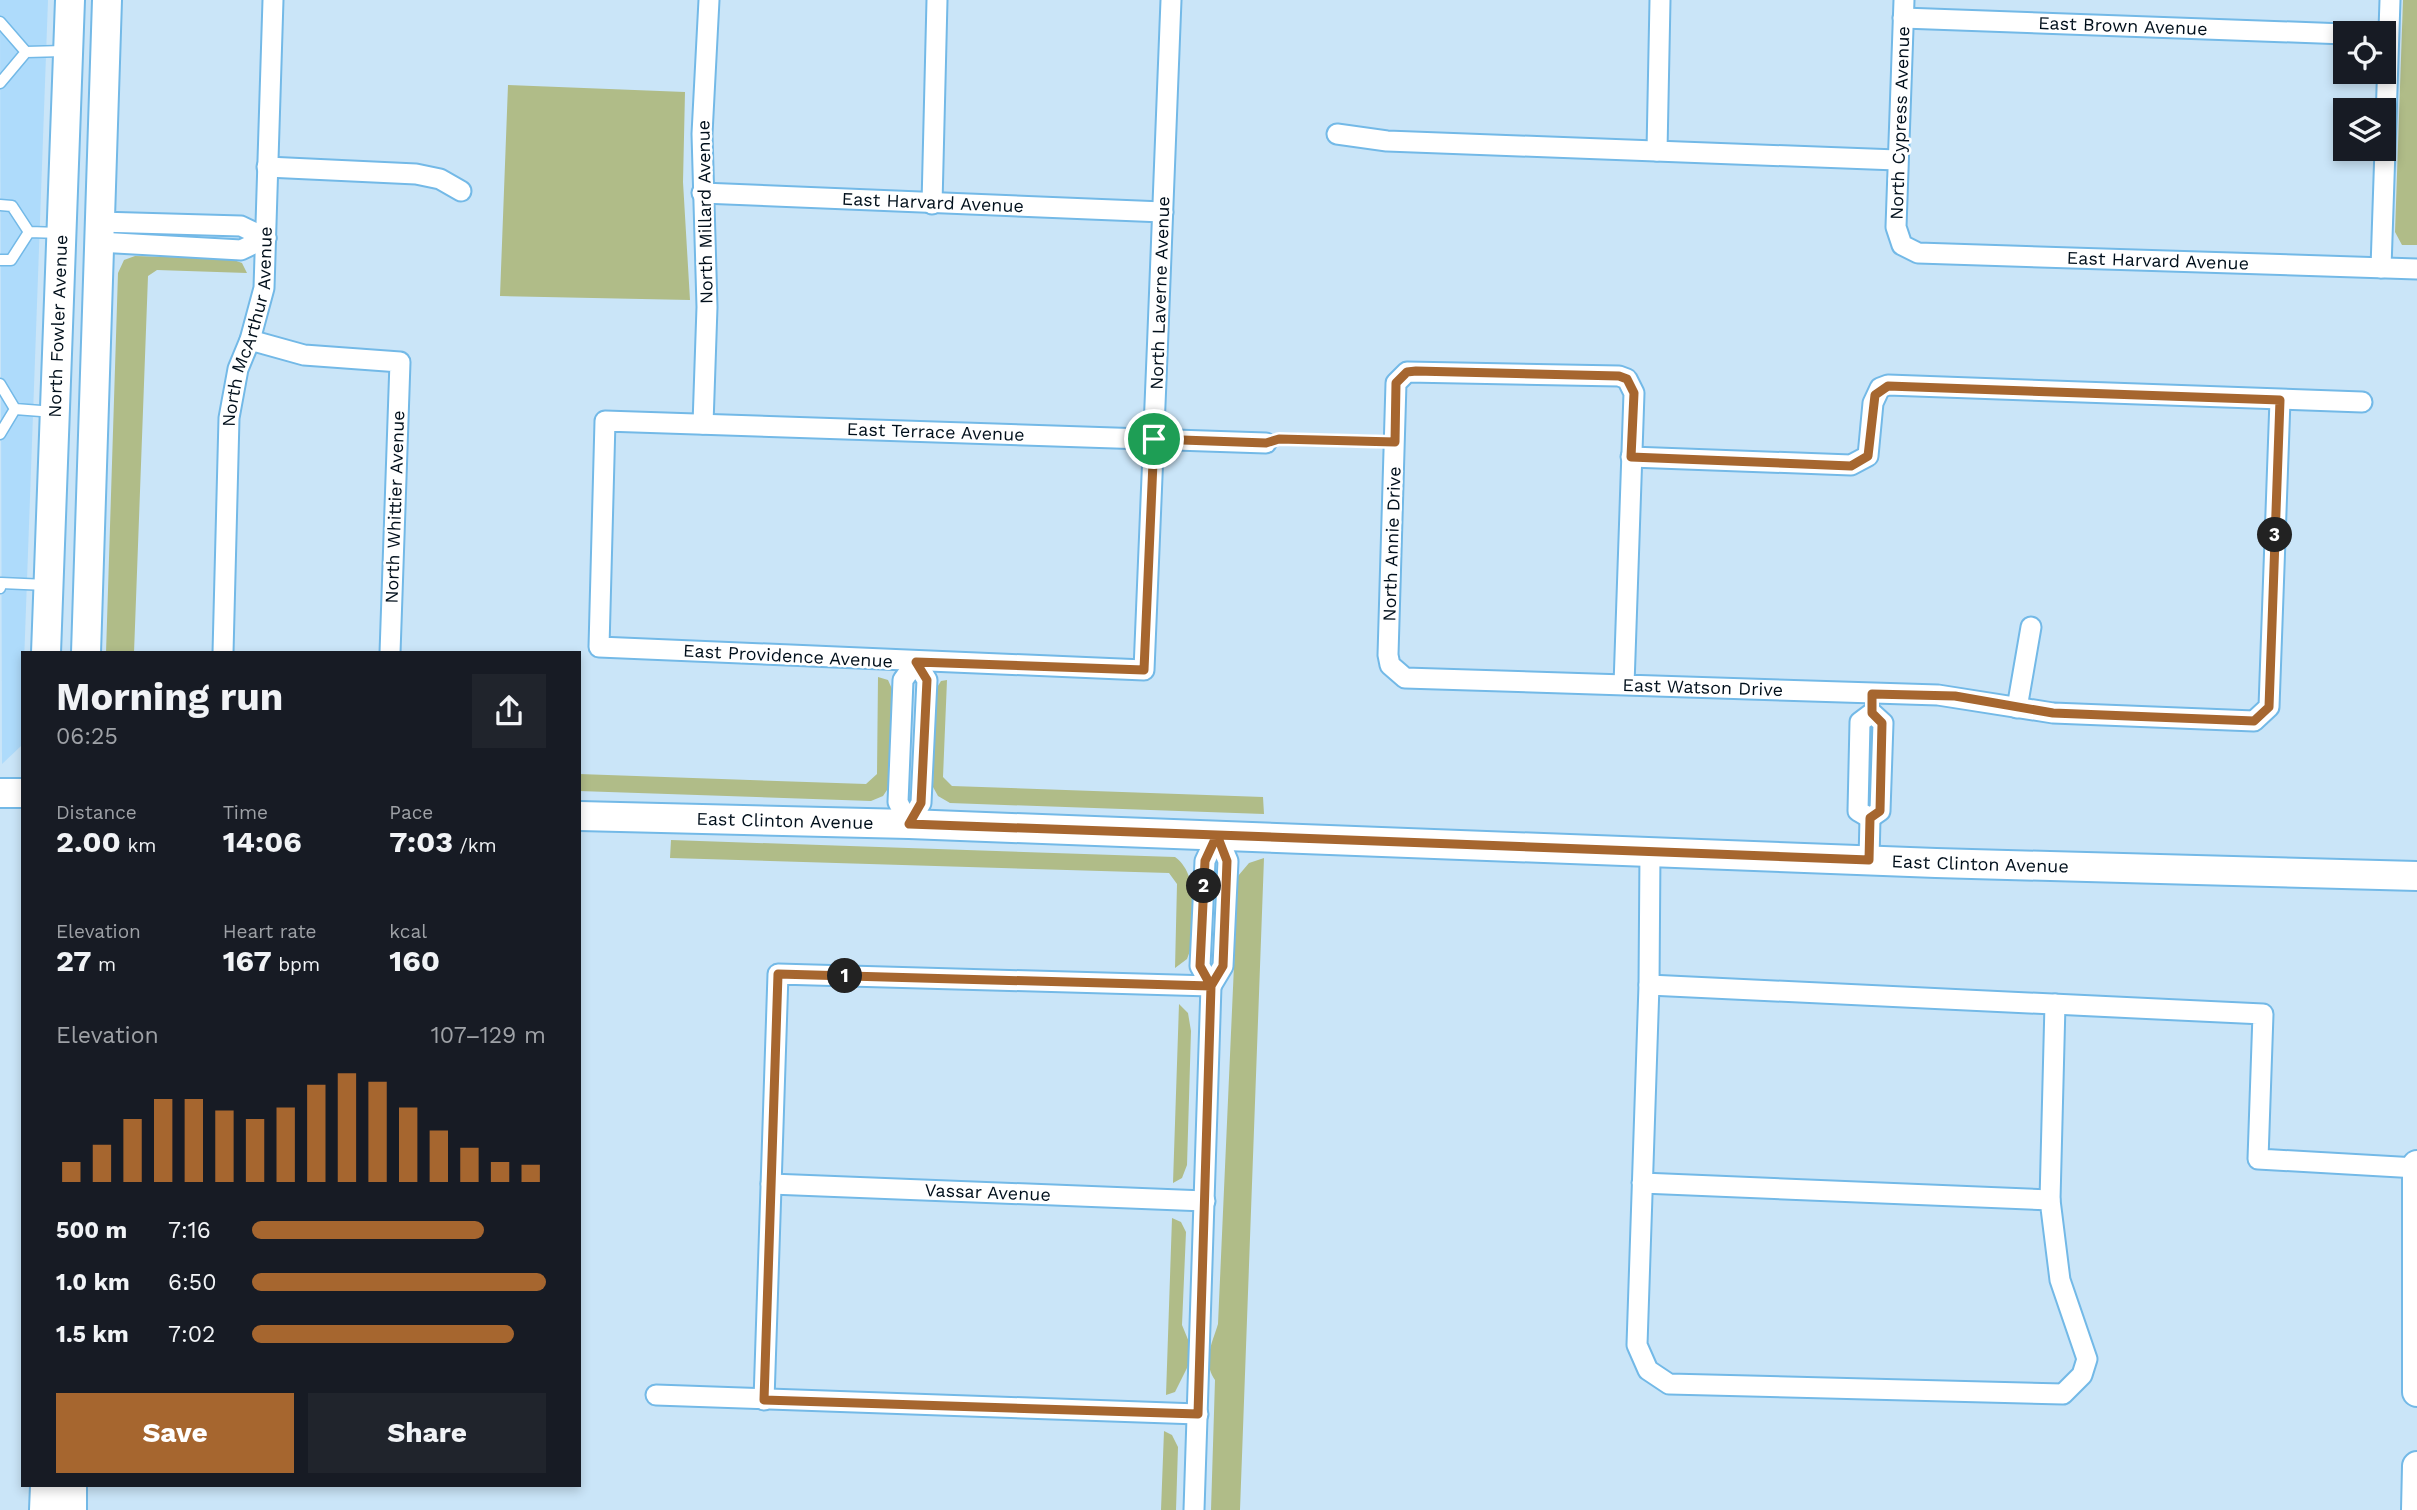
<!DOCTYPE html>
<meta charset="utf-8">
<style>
:root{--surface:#171b24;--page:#20242c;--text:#f1f3f6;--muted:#9ea1a6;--accent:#a6662f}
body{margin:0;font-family:"Work Sans",sans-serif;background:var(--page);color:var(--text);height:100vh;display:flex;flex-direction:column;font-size:26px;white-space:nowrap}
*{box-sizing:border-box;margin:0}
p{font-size:23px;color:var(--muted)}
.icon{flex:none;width:38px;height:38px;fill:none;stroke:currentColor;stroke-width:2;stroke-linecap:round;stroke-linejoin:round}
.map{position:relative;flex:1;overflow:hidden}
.drawer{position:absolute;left:21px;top:651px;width:560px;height:836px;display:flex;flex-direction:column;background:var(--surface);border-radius:0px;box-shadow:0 4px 10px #0003}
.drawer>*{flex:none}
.controls{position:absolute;left:2333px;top:21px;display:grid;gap:14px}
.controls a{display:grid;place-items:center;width:63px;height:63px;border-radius:0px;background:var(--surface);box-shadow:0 4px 10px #0003;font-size:35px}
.pin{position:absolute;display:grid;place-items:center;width:60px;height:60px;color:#fff;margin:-30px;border:4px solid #fff;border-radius:50%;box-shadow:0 2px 7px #0007}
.km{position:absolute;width:35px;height:35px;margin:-18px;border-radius:50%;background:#222;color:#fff;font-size:19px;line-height:35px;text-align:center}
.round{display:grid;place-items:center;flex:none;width:74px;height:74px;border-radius:0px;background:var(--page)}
.overview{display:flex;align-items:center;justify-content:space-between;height:119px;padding:0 35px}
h1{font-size:38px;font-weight:700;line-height:52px}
.metrics{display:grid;grid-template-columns:repeat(3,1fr);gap:10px;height:119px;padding:7px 35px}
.metrics div{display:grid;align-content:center}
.metrics b{font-size:30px;font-weight:700}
.metrics small{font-size:19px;font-weight:400}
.metrics p{font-size:19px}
.chart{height:196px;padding:14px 35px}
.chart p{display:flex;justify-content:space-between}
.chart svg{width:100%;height:126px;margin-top:7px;stroke:var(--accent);stroke-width:6}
.primary-button{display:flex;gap:14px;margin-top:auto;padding:14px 35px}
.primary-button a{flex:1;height:80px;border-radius:0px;background:var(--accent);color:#fff;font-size:28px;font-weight:700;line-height:80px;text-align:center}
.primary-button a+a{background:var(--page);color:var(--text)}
ul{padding:0 35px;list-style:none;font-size:23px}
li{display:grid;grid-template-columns:112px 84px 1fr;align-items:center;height:52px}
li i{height:18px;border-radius:9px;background:var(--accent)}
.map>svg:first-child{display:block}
</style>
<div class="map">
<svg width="2417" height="1510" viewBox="0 0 2417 1510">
<rect width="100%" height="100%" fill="#cae5f8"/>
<path fill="#aedbfb" d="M0,0h48l-27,746 -19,18z"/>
<path fill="#b0bc88" d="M2403,0h14v245h-15l-7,-13z
M508,85l177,7 -2,90 7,118 -190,-4z
M135,256l96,3 11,4 5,10 -90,-3 -9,6 -14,377h-28l12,-380 6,-13z
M878,677l10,3 4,9 -3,98 -6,9 -12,5 -292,-10v-17l287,10 11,-10z
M947,680l-4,97 9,9 311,11 1,17 -314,-11 -12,-7 -5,-9 3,-98 5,-8z
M671,840l504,17c26,19 16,62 16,91l-4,11 -12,9 2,-84 -8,-11 -499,-15z
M1264,858l-24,652h-29l4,-130c-13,-19 -3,-36 3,-56l20,-448 11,-13z
M1179,1004l9,9 3,18 -4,134 -5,13 -9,5z
M1172,1218l9,4 5,10 -4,93 7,17 -1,24 -13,26 -9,3z
M1164,1431l8,4 6,12 -2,63h-15z"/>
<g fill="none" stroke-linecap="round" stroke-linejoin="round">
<g stroke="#73b9e7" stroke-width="13">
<path id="lane" d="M0,22l26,30 38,-1
M0,83l26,-31
M0,205l12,1 17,26
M0,260h11l18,-28 31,1
M0,384l15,25
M0,434l15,-25 39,3
M1266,443l13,-4 116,3
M0,588l1,-5 46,2"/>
</g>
<g stroke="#73b9e7" stroke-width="23">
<g id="street">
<path id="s1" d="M1171,0c-8,223 -18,447 -27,670l-545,-23 6,-226 661,22"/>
<path id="s2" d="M1904,0l-8,227 6,18 16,8 499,16"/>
<path id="s3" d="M1903,18l442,16"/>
<path d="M1337,134l50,7 510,19"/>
<path d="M1657,151l3,-151"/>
<path d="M267,167l149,7 24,5 21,12"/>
<path id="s4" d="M702,193l461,19"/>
<path d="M932,204l5,-204"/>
<path d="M99,222l142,4 25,12"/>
<path d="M98,242l143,8 25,-12"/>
<path d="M2381,268l9,-268"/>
<path d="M250,340l54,15 96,7 -10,291"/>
<path d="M703,424l4,-117 -5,-173 7,-134"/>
<path d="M1631,457l220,8 17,-9 5,-53 7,-15 8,-3 474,17"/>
<path id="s5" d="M223,653l6,-235 9,-49 12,-29 14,-52 9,-288"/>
<path d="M916,662l11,18 -6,123 -12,21 -11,-22 5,-122z"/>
<path id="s6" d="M1624,685l10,-292 -7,-14 -8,-3 -212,-4 -11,11 -8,272 2,10 15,13 533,17 115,18 201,8 15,-14 11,-307"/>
<path d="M2017,708l14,-81"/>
<path d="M1872,713l11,10 -3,88 -10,7 -12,-7 2,-89z"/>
<path d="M1869,860l1,-42"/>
<path d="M1649,985l614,29 -5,145 159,9"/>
<path d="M1211,986l12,-20 5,-105 -11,-26"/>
<path d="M1642,1183l408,17 10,80 27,79 -5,16 -19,19 -394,-10 -21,-14 -11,-25 12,-360 1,-134"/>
<path id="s7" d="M771,1184l434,17"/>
<path d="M2050,1200l5,-196"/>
<path d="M656,1395l542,19"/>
<path d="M764,1400l14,-426 433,12"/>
<path d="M1194,1510l17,-524 -11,-20 5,-105 12,-26"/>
</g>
</g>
<g stroke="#73b9e7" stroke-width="32">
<g id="secondary">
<path id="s8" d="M46,653l24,-653"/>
<path d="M86,653l21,-653"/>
<path d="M0,793h23"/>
<path id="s9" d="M579,816l330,8 1027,39 481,13"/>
<path d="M2417,1165v227"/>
<path d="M44,1510l1,-24"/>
<path d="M72,1510v-24"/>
<path d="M2416,1510l1,-44"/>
</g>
</g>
<use href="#lane" stroke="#fff" stroke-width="10"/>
<use href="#street" stroke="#fff" stroke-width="19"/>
<use href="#secondary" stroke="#fff" stroke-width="28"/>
</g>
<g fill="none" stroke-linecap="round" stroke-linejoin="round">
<g stroke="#fff" stroke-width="14">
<path id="route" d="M1154,439l-10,231 -228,-8 11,18 -6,123 -12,21 308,11 10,26 -4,105 -12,20 -433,-12 -14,426 434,14 13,-428 -11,-20 5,-105 12,-26 652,25 1,-42 10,-7 2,-88 -10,-10v-19l83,2 98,17 201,8 15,-14 11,-307 -392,-14 -13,9 -7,61 -17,10 -220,-9 3,-64 -7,-14 -8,-3 -203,-5 -9,1 -11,11 -1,59 -116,-3 -13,4 -112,-4"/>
</g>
<use href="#route" stroke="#a6662f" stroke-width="9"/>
</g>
<g text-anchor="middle" stroke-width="5" stroke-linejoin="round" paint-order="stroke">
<g font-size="18" fill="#000f1b" stroke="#fff">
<text dy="6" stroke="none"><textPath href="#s3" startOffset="220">East Brown Avenue</textPath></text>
<text transform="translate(1900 123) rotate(-88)" y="6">North Cypress Avenue</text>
<text dy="6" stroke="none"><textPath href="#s4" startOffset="231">East Harvard Avenue</textPath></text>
<text transform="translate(705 212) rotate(-91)" y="6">North Millard Avenue</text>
<text dy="6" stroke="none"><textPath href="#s2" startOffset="504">East Harvard Avenue</textPath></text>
<text transform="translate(1160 293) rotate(-88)" y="6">North Laverne Avenue</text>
<text dy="6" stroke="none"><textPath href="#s8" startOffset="327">North Fowler Avenue</textPath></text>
<text dy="6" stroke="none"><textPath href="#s5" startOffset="329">North McArthur Avenue</textPath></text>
<text dy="6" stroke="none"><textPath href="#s1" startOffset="1773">East Terrace Avenue</textPath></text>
<text transform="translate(395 507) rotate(-88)" y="6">North Whittier Avenue</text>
<text transform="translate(1392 544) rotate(-88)" y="6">North Annie Drive</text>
<text transform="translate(788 656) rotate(3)" y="6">East Providence Avenue</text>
<text dy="6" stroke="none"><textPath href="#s6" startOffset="1144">East Watson Drive</textPath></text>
<text dy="6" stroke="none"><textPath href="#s9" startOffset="206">East Clinton Avenue</textPath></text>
<text dy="6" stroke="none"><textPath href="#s9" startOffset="1402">East Clinton Avenue</textPath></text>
<text dy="6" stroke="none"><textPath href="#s7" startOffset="217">Vassar Avenue</textPath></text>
</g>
</g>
</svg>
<div class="controls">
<a><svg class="icon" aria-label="locate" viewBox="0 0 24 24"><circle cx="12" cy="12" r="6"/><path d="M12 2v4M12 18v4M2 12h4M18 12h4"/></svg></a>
<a><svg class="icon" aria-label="layers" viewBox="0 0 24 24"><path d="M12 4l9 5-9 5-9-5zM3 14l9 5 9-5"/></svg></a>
</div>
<div class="pin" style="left:1154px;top:439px;background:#1e9e55"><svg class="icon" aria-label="arrive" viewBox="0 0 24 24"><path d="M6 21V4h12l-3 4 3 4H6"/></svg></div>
<b class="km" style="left:845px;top:976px">1</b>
<b class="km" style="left:1204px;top:886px">2</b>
<b class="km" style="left:2275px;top:535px">3</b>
<section class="drawer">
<div class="overview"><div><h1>Morning run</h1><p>06:25</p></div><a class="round"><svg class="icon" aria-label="share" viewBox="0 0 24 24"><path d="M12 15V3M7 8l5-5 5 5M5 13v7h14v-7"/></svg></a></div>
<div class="metrics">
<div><p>Distance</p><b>2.00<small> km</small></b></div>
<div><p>Time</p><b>14:06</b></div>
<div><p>Pace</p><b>7:03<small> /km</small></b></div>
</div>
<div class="metrics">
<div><p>Elevation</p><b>27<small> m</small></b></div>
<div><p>Heart rate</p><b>167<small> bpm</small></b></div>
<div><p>kcal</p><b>160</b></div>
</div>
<div class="chart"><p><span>Elevation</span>107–129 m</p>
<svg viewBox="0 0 160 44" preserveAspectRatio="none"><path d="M5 44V37M15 44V31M25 44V22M35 44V15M45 44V15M55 44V19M65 44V22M75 44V18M85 44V10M95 44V6M105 44V9M115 44V18M125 44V26M135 44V32M145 44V37M155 44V38"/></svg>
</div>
<ul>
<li><b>500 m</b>7:16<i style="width:79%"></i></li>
<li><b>1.0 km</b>6:50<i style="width:100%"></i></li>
<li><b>1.5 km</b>7:02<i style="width:89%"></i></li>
</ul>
<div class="primary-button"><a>Save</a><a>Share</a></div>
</section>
</div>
